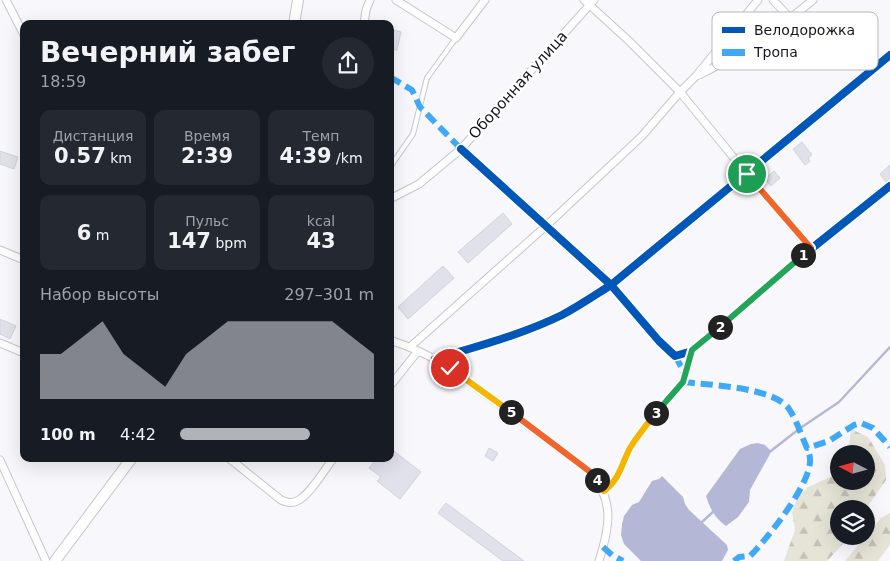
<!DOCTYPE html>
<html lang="ru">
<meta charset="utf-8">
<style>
:root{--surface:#171b24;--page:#242831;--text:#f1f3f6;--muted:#9ea1a6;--accent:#b2b3b9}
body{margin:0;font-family:"DejaVu Sans",sans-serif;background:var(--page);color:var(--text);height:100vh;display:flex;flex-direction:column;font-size:19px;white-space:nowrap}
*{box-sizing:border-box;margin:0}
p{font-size:16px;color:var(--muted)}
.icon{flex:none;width:28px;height:28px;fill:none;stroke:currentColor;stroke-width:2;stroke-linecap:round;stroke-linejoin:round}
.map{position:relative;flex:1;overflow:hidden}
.details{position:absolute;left:20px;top:20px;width:374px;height:442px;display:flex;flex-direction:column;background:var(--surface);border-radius:10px;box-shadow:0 5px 20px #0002}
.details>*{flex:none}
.needle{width:32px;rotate:276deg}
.buttons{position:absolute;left:830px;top:445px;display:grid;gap:10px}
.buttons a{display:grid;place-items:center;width:45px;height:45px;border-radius:50%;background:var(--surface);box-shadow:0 5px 20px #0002;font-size:25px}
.pin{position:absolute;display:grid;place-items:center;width:42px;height:42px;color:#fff;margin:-21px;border:2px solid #fff;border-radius:50%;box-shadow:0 1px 5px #0007}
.km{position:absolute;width:25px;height:25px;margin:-12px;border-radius:50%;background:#222;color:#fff;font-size:14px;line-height:25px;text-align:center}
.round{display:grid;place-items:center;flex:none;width:52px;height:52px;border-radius:26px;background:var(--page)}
.head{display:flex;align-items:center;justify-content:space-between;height:85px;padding:0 20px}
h1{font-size:28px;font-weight:700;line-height:38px}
.metrics{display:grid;grid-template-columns:repeat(3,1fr);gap:8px;height:85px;padding:5px 20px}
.metrics div{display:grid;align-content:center;border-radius:10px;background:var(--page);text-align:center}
.metrics b{font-size:21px;font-weight:700}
.metrics small{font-size:14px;font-weight:400}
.metrics p{font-size:14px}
.chart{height:140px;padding:10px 20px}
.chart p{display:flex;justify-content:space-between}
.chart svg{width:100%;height:90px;margin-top:5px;fill:var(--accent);opacity:.7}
ul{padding:0 20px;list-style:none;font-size:16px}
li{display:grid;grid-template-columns:80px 60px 1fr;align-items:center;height:38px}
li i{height:12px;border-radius:6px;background:var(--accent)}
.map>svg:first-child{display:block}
</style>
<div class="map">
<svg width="890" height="561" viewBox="0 0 890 561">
<defs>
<pattern id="forest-firs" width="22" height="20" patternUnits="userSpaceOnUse" patternTransform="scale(1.25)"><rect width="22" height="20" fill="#e6e3d7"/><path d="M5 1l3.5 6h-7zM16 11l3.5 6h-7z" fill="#c4c2b8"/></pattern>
</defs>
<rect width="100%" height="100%" fill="#f8f8fc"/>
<path fill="url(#forest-firs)" d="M851,429l17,8 17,28 1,15 -20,29h-27v27h10l-7,9 -15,16h-43l11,-31 -3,-18 5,-13 11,-12 31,-14v8h27v-27h-18z
M890,513v32l-12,16h-33l36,-43z"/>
<path fill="#b4b8d6" d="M758,443l7,2 5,5v4l-20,36 -1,12 -11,15 -12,9c-11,-8 -16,-17 -20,-30l34,-47 11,-5z
M662,476l21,21 2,7 4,6 38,35 1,5 -6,11h-81l-17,-17 -3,-9 1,-11 2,-8 8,-11 7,-3 13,-21 7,-2z"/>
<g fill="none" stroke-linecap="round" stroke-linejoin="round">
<path stroke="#b4b8d6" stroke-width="2.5" d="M767,454l32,-25 40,-27 51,-55
M702,522l12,-11"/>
</g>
<path fill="#e0e1eb" stroke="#d2d3da" d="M390,29l11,3 -4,18 -7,-1z
M802,142l10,13 -4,3 2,3 -5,4 -12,-16z
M0,151l18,6 -4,12 -14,-5z
M890,165v13l-4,4 -6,-8z
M774,171l6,7 -9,8 -6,-7z
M503,213l9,11 -44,39 -10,-11z
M443,266l11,12 -46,41 -10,-12z
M0,319l16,7 -6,13 -10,-5z
M390,448l31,24 -21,27 -23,-18 4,-4 -12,-9 7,-9h14z
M489,448l9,5 -5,8 -8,-5z
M446,503l78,58h-21l-65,-48z"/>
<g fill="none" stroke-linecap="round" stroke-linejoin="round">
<g stroke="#c5c6cd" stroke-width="6">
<path id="lane" d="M390,167l23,-33 14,-56 29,-40
M604,491l13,-12 12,-29 9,-16 45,-52 9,-31"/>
</g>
<g stroke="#c5c6cd" stroke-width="9">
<path id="street" d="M6,0l18,35
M396,0l60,38 29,-38
M584,0l45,41 51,51 67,82 64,75
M773,0l18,19
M364,24l2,-14 4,-10
M699,75c41,-20 79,-46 114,-75
M461,149l150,136 48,56 16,15 17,-5 119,-102 79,-63
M390,199l29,-15 42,-35 133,-149
M0,250l24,10
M390,340c21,7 41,16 60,28l139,103c26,29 21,55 10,90
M0,343l24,10
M410,347l136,-121 96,-90 38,-44 16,-16 62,-76
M435,359c43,-13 86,-24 127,-44 17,-9 33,-20 49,-30l279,-230
M390,386l28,-35
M230,459l51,41c5,2 10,4 16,1 13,-6 27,-31 36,-42
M0,460l46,101"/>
</g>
<g stroke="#c5c6cd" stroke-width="12">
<path id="secondary" d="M294,24l4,-24
M55,561l76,-102"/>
</g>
<use href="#lane" stroke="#fefeff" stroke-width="4"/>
<use href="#street" stroke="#fefeff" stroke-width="7"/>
<use href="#secondary" stroke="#fefeff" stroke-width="10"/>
<path stroke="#3fa9f5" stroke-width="6" stroke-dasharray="12 6" stroke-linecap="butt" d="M390,77l22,13 8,17 41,42
M675,356l7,12 2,11
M683,382c26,3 91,5 106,27 8,12 12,26 18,39l22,-7 25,-16 7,-2 12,5 17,19
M603,547l9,8 11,6
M734,561l5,-4 11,-1c17,-17 62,-73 60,-97 0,-4 -2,-8 -3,-11"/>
<g stroke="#fff" stroke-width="11">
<path id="cycleway" d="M461,149l150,136 48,56 16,15 17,-5 119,-102 79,-63
M435,359c43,-13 86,-24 127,-44 17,-9 33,-20 49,-30l279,-230"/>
</g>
<use href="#cycleway" stroke="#0057b8" stroke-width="8"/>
</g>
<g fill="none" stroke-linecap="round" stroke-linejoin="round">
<g stroke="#fff" stroke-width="10">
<path id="split-1" d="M747,174l64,74 -8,7"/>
</g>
<g stroke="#fff" stroke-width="10">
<path id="split-2" d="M720,327l83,-72"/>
</g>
<g stroke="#fff" stroke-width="10">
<path id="split-3" d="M656,413l27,-31 9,-32 28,-23"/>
</g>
<g stroke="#fff" stroke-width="10">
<path id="split-4" d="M597,480l7,11c16,-12 17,-26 26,-43 8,-13 17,-24 26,-35"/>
</g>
<g stroke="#fff" stroke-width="10">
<path id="split-5" d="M511,412l78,59 8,9"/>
</g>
<g stroke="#fff" stroke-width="10">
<path id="split-6" d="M450,368l61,44"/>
</g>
<use href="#split-1" stroke="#f0652b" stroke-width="6"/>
<use href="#split-2" stroke="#22a559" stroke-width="6"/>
<use href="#split-3" stroke="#22a559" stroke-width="6"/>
<use href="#split-4" stroke="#f5b400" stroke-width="6"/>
<use href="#split-5" stroke="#f0652b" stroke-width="6"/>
<use href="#split-6" stroke="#f5b400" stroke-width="6"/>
</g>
<g text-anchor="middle" stroke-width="4.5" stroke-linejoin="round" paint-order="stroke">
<g font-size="15" fill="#151621" stroke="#fff">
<text transform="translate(518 85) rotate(-48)" y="5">Оборонная улица</text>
</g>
</g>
<rect x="712" y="12" width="166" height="58" rx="8" fill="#fff" stroke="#b9b9bc" stroke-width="1"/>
<rect x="722" y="27" width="23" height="6" fill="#0057b8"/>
<rect x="722" y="49" width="23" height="7" fill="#3fa9f5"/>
<g font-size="14" fill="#151621">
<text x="754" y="35">Велодорожка</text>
<text x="754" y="57">Тропа</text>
</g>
</svg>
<div class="buttons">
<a><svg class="needle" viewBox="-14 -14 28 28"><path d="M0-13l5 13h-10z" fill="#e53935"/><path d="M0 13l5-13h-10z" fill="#9ea1a6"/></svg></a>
<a><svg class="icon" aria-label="layers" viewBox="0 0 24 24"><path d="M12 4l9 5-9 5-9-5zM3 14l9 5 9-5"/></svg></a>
</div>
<div class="pin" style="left:747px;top:174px;background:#1e9e55"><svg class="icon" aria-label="arrive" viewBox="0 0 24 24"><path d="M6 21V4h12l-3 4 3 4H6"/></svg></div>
<div class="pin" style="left:450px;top:368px;background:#d93025"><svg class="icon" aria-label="check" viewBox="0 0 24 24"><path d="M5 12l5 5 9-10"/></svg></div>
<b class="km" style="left:803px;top:255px">1</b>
<b class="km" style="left:720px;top:327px">2</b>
<b class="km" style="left:656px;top:413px">3</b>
<b class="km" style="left:597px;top:480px">4</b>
<b class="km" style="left:511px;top:412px">5</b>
<section class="details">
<div class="head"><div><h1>Вечерний забег</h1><p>18:59</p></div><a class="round"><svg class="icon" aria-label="share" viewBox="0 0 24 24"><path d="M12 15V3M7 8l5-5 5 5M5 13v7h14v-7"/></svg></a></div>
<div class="metrics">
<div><p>Дистанция</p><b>0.57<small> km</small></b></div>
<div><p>Время</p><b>2:39</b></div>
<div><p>Темп</p><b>4:39<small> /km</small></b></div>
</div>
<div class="metrics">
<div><b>6<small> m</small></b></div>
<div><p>Пульс</p><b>147<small> bpm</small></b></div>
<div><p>kcal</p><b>43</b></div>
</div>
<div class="chart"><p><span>Набор высоты</span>297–301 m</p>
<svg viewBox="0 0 160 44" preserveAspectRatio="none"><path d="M0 44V22L10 22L20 14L30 6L40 22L50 30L60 38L70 22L80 14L90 6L100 6L110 6L120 6L130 6L140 6L150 14L160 22V44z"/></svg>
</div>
<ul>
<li><b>100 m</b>4:42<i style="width:67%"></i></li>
</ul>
</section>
</div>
